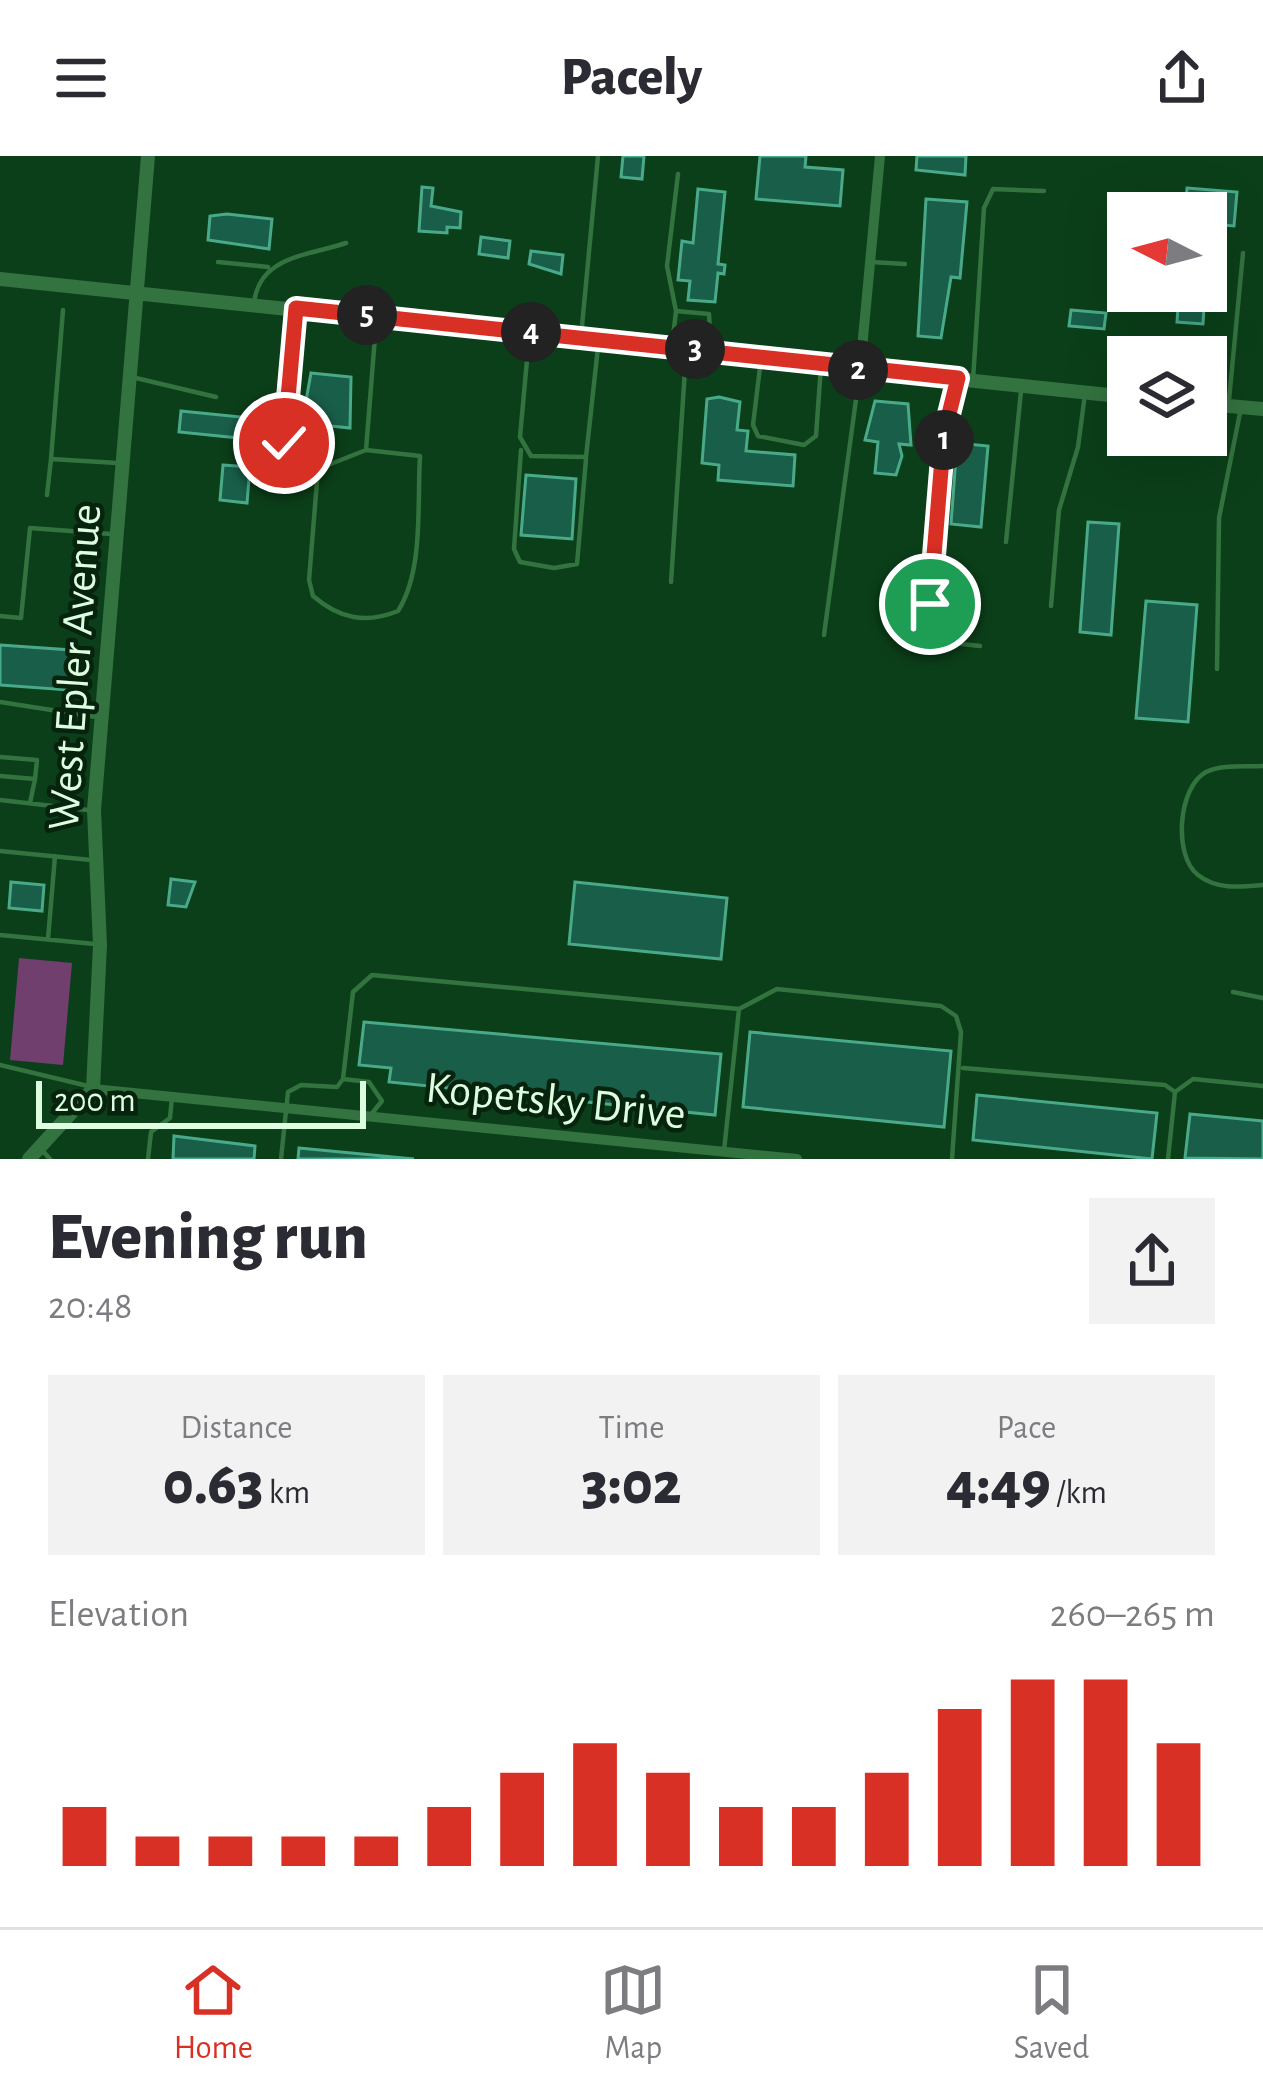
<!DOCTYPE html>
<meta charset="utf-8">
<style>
:root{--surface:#fff;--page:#f2f2f3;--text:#2b2b33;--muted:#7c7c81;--line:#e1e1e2;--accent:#d93025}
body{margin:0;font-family:"Alegreya Sans",sans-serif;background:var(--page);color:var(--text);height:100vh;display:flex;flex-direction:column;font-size:45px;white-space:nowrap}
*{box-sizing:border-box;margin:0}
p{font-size:39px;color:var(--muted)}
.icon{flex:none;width:66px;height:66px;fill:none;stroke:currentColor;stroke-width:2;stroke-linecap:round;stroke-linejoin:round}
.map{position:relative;height:1003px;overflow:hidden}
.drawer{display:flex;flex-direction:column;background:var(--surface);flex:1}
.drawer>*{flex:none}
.needle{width:78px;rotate:276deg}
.controls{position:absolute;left:1107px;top:36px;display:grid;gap:24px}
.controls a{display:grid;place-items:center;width:120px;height:120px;border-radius:0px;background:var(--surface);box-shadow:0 12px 48px #0002;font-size:60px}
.scale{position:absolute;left:36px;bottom:30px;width:330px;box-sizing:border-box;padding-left:12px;border:6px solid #dcfde0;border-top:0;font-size:33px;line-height:42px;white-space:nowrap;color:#dcfde0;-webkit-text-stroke:9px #07220d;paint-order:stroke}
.pin{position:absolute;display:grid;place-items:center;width:102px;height:102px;color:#fff;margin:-51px;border:6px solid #fff;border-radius:50%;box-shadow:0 3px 12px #0007}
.km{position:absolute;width:60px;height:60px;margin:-30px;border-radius:50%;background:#222;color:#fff;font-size:33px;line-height:60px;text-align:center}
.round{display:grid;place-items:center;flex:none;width:126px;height:126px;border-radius:0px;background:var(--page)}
.headline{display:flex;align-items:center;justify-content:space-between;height:204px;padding:0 48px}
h1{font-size:66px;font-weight:800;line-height:90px}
.metrics{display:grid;grid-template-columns:repeat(3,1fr);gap:18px;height:204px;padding:12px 48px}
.metrics div{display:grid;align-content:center;border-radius:0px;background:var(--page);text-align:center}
.metrics b{font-size:60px;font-weight:800}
.metrics small{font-size:33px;font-weight:400}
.metrics p{font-size:33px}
.chart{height:336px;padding:24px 48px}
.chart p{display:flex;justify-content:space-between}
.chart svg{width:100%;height:216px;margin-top:12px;stroke:var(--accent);stroke-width:6}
header{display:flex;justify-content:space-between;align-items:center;height:156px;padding:0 48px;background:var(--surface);font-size:54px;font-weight:800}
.dock{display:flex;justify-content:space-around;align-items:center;height:168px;border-top:3px solid var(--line);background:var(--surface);font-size:33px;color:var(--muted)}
.dock a{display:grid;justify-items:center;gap:6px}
.dock .current{color:var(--accent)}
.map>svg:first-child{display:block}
</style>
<header><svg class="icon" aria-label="menu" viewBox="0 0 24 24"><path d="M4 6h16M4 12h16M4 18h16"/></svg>Pacely<svg class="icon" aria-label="share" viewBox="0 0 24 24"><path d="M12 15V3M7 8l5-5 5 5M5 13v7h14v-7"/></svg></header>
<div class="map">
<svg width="1263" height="1003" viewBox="0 0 1263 1003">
<rect width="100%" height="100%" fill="#0b3f19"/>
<path fill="#703f6e" d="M19,802l53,5 -9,102 -53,-5z"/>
<path fill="#195e49" stroke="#49aa89" stroke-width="3" d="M623,0h21l-2,23 -21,-2z
M760,0h46l-1,11 38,3 -3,36 -84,-7z
M917,0h49l-1,19 -49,-5z
M422,31l11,1 -2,18 30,6 -1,16 -13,-1v6l-28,-2z
M1187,32l50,4 -3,34 -24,-2 -4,56v-67h-21z
M698,33l27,3 -7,72 7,1 -1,9 -6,-1 -3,29 -27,-2 2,-19 -12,-1 4,-39 11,2z
M926,43l41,3 -7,76 -9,-1 -10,61 -23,-2z
M227,58l45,5 -3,30 -61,-9 2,-24z
M481,81l29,4 -2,17 -29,-4z
M531,95l32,4 -2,19 -32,-10z
M1179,135h26l-2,33 -26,-2z
M1071,154l35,3 -2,16 -35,-3z
M311,217l40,4 -1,51 -48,-5z
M719,241l21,5 -3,28 11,1 -2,20 49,4 -2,31 -75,-6 1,-15 -17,-2 5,-64z
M875,245l33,3 3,41 -12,-1 3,12 -6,19 -21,-2 3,-31 -13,-2z
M181,255l70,7 -2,21 -70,-7z
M957,287l31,3 -7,81 -30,-3z
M223,309l27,2 -3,36 -27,-3z
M526,319l50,4 -4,60 -51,-4z
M1088,366l31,2 -8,111 -31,-3z
M1146,445l51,4 -9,117 -52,-4z
M0,489l71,5 -3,40 -68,-5z
M171,723l24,3 -9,25 -18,-2z
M11,726l33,3 -2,26 -33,-3z
M575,726l152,16 -6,61 -152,-15z
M364,866l357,32 -6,61 -326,-33 2,-14 -32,-3z
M750,876l201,19 -7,76 -201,-20z
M977,939l180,18 -5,46 -179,-19z
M1190,958l73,7v38l-78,-1z
M174,980l81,10 -1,13h-81z
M299,992l115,11h-116z"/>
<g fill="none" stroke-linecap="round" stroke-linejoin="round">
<path stroke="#33733f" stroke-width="4.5" d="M218,106l50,5
M871,106l34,2
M254,148c4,-47 52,-48 92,-61
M63,154l-12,149 66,4
M676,155l-9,-45 11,-92
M296,158l-12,129 34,26 -9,111 4,16c27,23 53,28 85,15 26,-41 19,-107 22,-155l-54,-6 10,-126
M581,181l17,-181
M529,182l-9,99 11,19 55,1 12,-110
M672,190l4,-35 33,3 2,36
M761,203l-8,66 5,11 46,9 12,-9 5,-70
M136,222l80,19
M973,224l11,-172 9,-19 51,2
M957,228l-13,49 -12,196 12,13 36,4
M1229,244l14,-147
M521,294l-7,99 6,13 34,6 23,-4 9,-105
M318,313l48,-19
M47,339l4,-36
M1006,386l15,-151
M671,426l15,-228
M1051,450l8,-96 19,-63 7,-53
M0,460l21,2 9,-90 81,6
M824,479l36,-265
M1217,513l2,-151 21,-105
M0,546l96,15
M0,601l37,3 -2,19
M1263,610c-17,1 -42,-2 -57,6 -28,15 -33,84 -8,103 19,15 43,12 65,10
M0,620l35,3 -5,24
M0,644l88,10
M0,695l91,9
M0,779l95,9
M48,783l7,-83
M1233,836l30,6
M739,853l38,-20 164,17 15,10 5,16 -9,127
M0,909l88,21
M963,912l202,17 10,7 -7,67
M343,923l26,3 13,19 -9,11
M1175,936l18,-13 70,7
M41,993l9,10
M148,1003l3,-27 19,-14 2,-21
M281,1003l7,-67 13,-7 36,2 6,-8 10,-87 19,-17 367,34 -15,142"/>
<path stroke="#33733f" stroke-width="10" d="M860,214l20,-214
M93,933l704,70"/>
<path stroke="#33733f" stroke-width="14" d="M0,123l1128,118
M1206,248l57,5
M29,1003l64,-70 7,-144 -6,-135 54,-654"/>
</g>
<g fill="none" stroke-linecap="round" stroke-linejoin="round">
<g stroke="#fff" stroke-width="24">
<path id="route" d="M284,287l12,-135 662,70 -14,56 -14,170"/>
</g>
<use href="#route" stroke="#d93025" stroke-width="15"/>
</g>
<g text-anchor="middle" stroke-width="9" stroke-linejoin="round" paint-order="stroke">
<g font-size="45" fill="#dcfde0" stroke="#07220d">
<text transform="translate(73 511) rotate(-86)" y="16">West Epler Avenue</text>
<text transform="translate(556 943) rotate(6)" y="16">Kopetsky Drive</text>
</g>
</g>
</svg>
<div class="controls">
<a><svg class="needle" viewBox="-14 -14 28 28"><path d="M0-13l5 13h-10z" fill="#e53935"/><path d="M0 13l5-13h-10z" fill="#7c7c81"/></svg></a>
<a><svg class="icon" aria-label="layers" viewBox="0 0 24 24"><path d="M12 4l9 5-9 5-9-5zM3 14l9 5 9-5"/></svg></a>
</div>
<div class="scale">200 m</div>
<div class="pin" style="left:930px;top:448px;background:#1e9e55"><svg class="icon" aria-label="arrive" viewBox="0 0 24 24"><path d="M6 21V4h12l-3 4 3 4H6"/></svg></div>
<div class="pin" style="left:284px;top:287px;background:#d93025"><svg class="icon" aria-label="check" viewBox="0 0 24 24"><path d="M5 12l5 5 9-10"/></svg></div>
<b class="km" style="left:944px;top:284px">1</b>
<b class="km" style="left:858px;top:214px">2</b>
<b class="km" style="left:695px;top:193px">3</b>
<b class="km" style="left:531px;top:176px">4</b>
<b class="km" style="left:367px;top:159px">5</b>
</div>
<section class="drawer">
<div class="headline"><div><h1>Evening run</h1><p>20:48</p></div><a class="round"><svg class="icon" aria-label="share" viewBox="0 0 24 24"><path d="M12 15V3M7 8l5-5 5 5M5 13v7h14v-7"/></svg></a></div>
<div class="metrics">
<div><p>Distance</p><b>0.63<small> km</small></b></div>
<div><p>Time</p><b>3:02</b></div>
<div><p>Pace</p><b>4:49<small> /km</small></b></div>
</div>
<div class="chart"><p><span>Elevation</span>260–265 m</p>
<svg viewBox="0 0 160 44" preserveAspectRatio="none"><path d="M5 44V32M15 44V38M25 44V38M35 44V38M45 44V38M55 44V32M65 44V25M75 44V19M85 44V25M95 44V32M105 44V32M115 44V25M125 44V12M135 44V6M145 44V6M155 44V19"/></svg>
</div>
</section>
<nav class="dock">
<a class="current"><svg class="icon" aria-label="home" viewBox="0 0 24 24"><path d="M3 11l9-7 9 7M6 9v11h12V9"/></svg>Home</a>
<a><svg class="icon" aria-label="map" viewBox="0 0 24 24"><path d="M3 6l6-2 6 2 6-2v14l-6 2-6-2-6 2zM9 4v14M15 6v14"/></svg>Map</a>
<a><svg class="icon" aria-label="saved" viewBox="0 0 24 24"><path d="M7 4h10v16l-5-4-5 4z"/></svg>Saved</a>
</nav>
